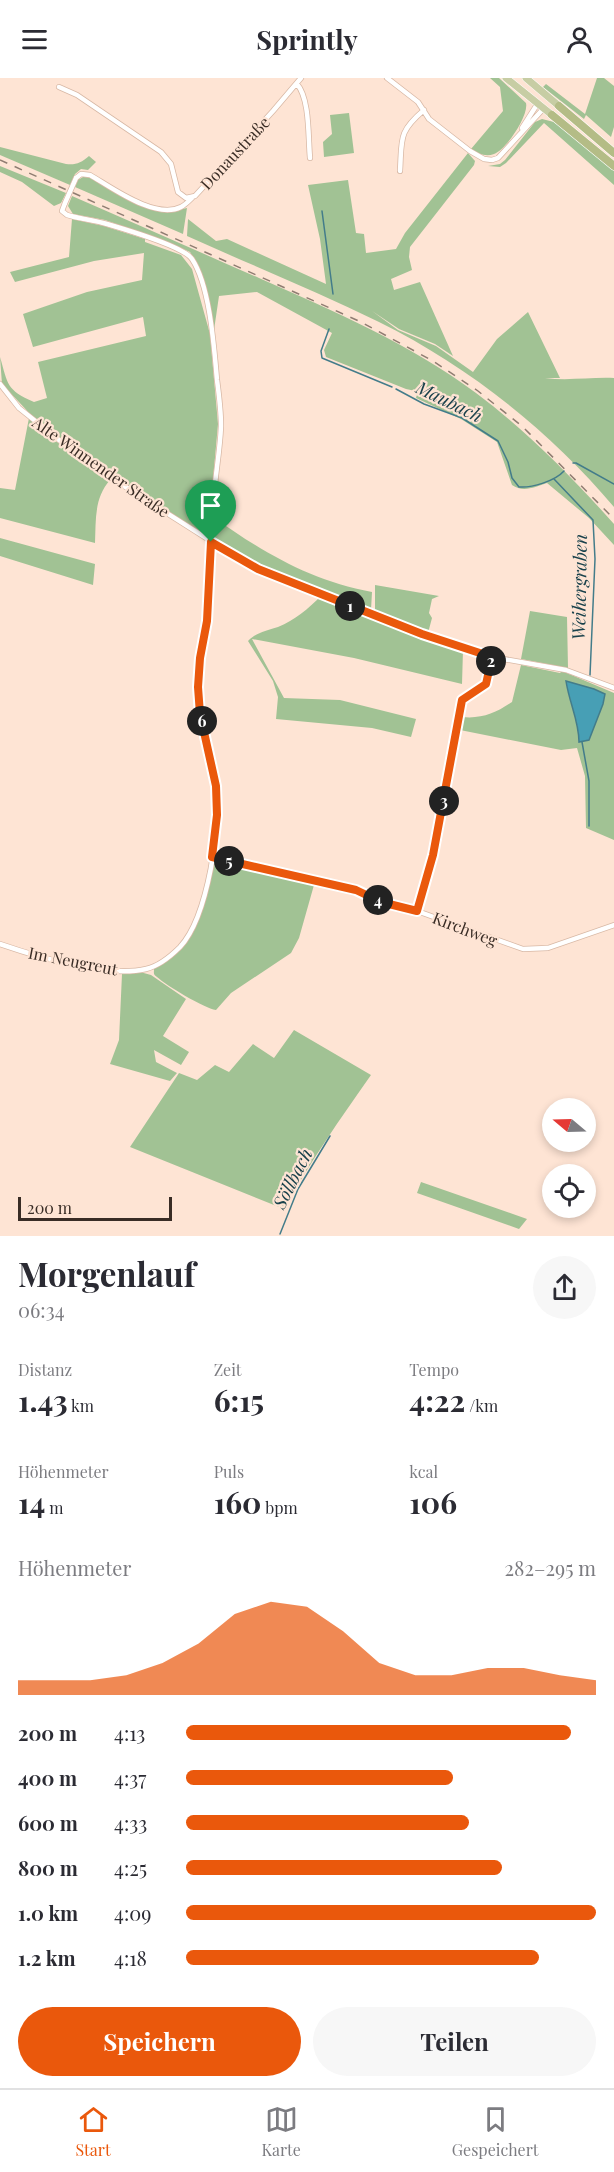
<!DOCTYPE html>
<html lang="de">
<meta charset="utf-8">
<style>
:root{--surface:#fff;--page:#f7f7f7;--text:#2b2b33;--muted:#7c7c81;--line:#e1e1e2;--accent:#ea580c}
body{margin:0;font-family:"Playfair Display",serif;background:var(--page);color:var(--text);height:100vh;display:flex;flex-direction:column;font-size:22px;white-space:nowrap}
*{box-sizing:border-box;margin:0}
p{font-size:20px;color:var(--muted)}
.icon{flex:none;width:33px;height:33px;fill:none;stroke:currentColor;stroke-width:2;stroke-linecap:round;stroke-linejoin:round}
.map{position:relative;height:1158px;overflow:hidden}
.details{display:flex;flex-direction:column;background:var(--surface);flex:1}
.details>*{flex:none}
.needle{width:39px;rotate:289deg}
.fabs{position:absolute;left:542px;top:1020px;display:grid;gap:12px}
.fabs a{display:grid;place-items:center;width:54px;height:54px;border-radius:50%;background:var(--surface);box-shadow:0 3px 9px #0003;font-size:30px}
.scale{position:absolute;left:18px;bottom:15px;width:154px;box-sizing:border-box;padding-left:6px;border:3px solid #392c25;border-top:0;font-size:16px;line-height:21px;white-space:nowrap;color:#392c25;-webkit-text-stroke:4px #fee4d4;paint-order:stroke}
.pin{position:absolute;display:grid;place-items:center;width:51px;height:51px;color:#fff;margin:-62px -26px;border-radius:50% 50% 50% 0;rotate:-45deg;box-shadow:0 0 6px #0007}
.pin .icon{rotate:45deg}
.km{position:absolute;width:30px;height:30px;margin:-15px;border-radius:50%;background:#222;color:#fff;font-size:16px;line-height:30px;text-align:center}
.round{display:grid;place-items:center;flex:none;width:63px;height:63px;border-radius:32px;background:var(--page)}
.head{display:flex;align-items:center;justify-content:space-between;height:102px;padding:0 18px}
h1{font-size:33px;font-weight:700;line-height:45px}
.stats{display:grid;grid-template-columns:repeat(3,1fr);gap:9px;height:102px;padding:6px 18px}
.stats div{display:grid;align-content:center}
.stats b{font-size:30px;font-weight:700}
.stats small{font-size:16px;font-weight:400}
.stats p{font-size:16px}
.chart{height:168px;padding:12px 18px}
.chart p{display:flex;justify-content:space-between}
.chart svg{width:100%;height:108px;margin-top:6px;fill:var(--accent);opacity:.7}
.cta{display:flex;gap:12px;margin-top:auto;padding:12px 18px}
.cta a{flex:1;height:69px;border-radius:36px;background:var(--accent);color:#fff;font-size:24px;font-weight:700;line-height:69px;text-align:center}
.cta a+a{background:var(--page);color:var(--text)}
ul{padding:0 18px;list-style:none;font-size:20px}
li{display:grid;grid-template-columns:96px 72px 1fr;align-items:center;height:45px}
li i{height:15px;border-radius:8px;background:var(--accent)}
header{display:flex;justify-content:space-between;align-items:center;height:78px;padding:0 18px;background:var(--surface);font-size:27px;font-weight:700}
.menu{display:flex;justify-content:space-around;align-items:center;height:84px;border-top:2px solid var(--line);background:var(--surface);font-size:16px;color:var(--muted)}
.menu a{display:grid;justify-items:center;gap:3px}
.menu .active{color:var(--accent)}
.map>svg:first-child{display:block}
</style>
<header><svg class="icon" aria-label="menu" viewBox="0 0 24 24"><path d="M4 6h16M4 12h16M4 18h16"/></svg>Sprintly<svg class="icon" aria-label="person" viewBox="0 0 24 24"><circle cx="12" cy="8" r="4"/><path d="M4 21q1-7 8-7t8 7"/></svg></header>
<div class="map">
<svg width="614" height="1158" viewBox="0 0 614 1158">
<rect width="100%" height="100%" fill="#fee4d4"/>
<path fill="#a1c294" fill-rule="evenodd" d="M490,0h9l27,25c3,12 -20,47 -32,51 -8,3 -16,0 -23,-5l32,-38 -3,-24z
M597,0h7l10,8v41l-3,10 -25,-22 -2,4 -41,-32 3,-3 39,30z
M349,35l5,40 -30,4 -1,-15 9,-8 -2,-19z
M542,41l12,3 60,49v14l-70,-62 -38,40 -6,4 -12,-1 12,-2 5,-4 30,-38z
M0,69l66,17c10,1 15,-1 23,-8l7,6 -8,8 -7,-1 -6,5 -5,11 -70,-30z
M468,75l7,8 -1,4 -64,82 -1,10 3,13 -21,9 3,11 26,-8 33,74 -18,-12 -36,-15 -27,-18 26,19 38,16 37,26 24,-33 31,-27 32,66h-15c23,3 46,-1 69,0v129c-64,-76 -146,-141 -235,-185 -63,-31 -128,-57 -192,-86l1,-17 28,22 11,-2 99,45 -6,-45 -12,-54 40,-5 8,53 8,1 2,19 30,-4 9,-16z
M0,88l66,27 -5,10 -7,3 -32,-24 -22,-10z
M83,99c10,0 17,6 25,11 25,15 50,28 79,20l-4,26 -108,-47 3,-7z
M72,118c63,27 125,55 187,82 75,33 151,66 217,115 51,38 96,84 138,131v21l-25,-27 -42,-35c-12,4 -24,10 -35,2l-15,-43 -36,-23 -45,-21 1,-4 8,2v-3l-19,-4 -80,-32 -2,-7 8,-17 -75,-41 -38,4 -5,34 -19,-70 -5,-8 -20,-9 -65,-23 -32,-6 -5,-8z
M72,141l32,7 41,13v3l36,13 11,14 18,65 8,90 -10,112 -15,-7 -104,-69 -56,-43 -31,-33 -2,-27c8,27 6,33 34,45l13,-4 -9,-36 108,-26 -3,-19 -110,30 -10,-33 64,-22 55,-12 2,-27 -50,8 -79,21 -5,-10 59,-15z
M29,340l17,16 64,46c-16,18 -14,40 -15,63l-95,-25v-30l15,2z
M213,439c51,36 98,64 159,75l-1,18 -1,2c-53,-21 -111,-38 -157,-72z
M0,460l95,26 -2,21 -93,-29z
M375,507l64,11 -7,3 -3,14 3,5 -4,15 -50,-18 -3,-4z
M321,518l52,22 90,32 -1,34 -108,-26 -102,-19 32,59 56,2 76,19 -5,18 -39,-9 -96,-9 2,-22 -5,-16 -25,-40c9,-9 18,-10 30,-14 17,-7 30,-18 43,-31z
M530,533l37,6 1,51 -47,-9z
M521,587l39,8 2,-2 52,22v147l-28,-12 -1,-52 -8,-28 -16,2 -101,-20 2,-13c20,2 34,-4 50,-15zM566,604l28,7 11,5 -2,10 -14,36 -10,1c0,-20 -10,-39 -13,-59z
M216,783l94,20 4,4 -15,53 -8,15 -60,40 -15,17c-12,-2 -49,-24 -59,-33 -4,-3 -3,-3 -3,-8 44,-32 47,-56 59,-106z
M140,894l11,3 35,24 -23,37 26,16 -8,13 -27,-15 2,12 21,11 -7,8 -60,-17 9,-24 3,-66z
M294,952l77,45c-31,44 -61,87 -87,134l-154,-62 49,-74 18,7 18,-15 14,7 24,-28 21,14z
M421,1104l106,37 -8,10 -102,-36z"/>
<path fill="#479fb5" stroke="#437c8a" stroke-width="1.5" d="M566,603l28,8 11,5 -2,10 -14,36 -10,2c0,-21 -10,-40 -13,-61z"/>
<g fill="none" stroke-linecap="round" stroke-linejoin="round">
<path stroke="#437c8a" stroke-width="1.5" d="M322,133l11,83
M329,251l-8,22 1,7 70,29
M396,311l28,15 38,14 36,23 10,21 4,16 7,9c13,1 36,-6 45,-16
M573,385h3l38,21
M554,401l39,41 2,39 -5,116
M582,664l7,39v45
M280,1156l18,-45 32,-53"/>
<g stroke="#d8b8a5" stroke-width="6">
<path id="minor" d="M387,0l31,24 11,17 41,32 14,8 8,1 6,-2 46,-50
M297,6c13,15 11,53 13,74
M59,9l18,8 84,57 10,12 7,28 8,6 9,-2 78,-85 28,-33
M522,50l16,-25
M400,93c2,-32 -2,-39 24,-61
M76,100l5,-4 9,1c21,12 65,45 91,32 4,-2 8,-6 11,-9
M0,306l19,24 50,40 44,31 131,83 178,72 70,23 74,13 48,18
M212,779l144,33 25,12 36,9 106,38 25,-1 66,-23
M417,833l16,-56 29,-155 24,-16 6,-27
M0,866c38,13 107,34 146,25 13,-3 25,-13 34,-22 28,-30 42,-124 36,-163 -5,-32 -18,-64 -18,-96 0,-23 6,-44 9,-67 4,-37 3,-75 6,-113 1,-27 7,-55 8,-82 0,-15 -2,-31 -4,-46 -3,-33 -7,-94 -25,-121 -8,-12 -68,-30 -85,-35 -13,-4 -27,-5 -40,-9l-5,-4 3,-8"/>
</g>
<g stroke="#fff" stroke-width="8">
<path id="primary" d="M506,0l46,37
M526,0l33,28"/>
</g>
<g stroke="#fff" stroke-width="9">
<path id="trunk" d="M559,28l55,47
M552,37l62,51"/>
</g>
<use href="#minor" stroke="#fff" stroke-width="4.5"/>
<use href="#primary" stroke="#c7cda4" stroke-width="7"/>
<use href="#trunk" stroke="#b4bc86" stroke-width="8"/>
<path stroke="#907d72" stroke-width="1.5" stroke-dasharray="8 8" stroke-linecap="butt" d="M0,82l361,162 72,39 45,30 45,36 91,92"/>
<g stroke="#d8b8a5" stroke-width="6" stroke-linecap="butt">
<path id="minor-bridge" d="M65,125l11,-25"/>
</g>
<use href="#minor-bridge" stroke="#fff" stroke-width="4.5"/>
</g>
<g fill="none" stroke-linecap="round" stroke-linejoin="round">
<g stroke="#fff" stroke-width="12">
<path id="route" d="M211,464l47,27 164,65 70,23 -6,27 -24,16 -29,155 -16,56 -36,-9 -25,-12 -144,-33 5,-42 -1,-29 -16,-72 -2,-27 2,-29 7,-37z"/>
</g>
<use href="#route" stroke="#ea580c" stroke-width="8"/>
</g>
<g text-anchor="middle" stroke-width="4.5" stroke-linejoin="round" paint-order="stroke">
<g font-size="16" fill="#392c25" stroke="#fee4d4">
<text transform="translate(235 75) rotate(-47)" y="6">Donaustraße</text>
<text transform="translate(101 389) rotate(35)" y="6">Alte Winnender Straße</text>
<text transform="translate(465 851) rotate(21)" y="6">Kirchweg</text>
<text transform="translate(73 883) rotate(11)" y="6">Im Neugreut</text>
</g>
<g font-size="18" font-style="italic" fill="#19414b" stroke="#fee4d4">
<text transform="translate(449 324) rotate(26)" y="6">Maubach</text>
<text transform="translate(580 509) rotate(-89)" y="6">Weihergraben</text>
<text transform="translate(293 1101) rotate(-63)" y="6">Söllbach</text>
</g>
</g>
</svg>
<div class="fabs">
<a><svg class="needle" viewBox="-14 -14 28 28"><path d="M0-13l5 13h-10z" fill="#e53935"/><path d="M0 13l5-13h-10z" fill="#7c7c81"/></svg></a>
<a><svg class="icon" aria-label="locate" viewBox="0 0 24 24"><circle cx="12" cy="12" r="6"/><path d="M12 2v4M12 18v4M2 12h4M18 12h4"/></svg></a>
</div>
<div class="scale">200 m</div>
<div class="pin" style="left:211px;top:464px;background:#1e9e55"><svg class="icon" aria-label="arrive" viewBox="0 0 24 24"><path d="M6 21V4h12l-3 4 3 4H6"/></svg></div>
<b class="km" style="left:350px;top:528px">1</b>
<b class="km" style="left:491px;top:583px">2</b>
<b class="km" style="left:444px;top:723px">3</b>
<b class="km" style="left:378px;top:822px">4</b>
<b class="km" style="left:229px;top:783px">5</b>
<b class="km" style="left:202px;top:643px">6</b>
</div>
<section class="details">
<div class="head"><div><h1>Morgenlauf</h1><p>06:34</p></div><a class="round"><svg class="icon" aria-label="share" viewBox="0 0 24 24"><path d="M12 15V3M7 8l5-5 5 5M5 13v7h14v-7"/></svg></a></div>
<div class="stats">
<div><p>Distanz</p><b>1.43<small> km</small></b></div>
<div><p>Zeit</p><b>6:15</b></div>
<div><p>Tempo</p><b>4:22<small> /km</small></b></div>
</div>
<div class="stats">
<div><p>Höhenmeter</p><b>14<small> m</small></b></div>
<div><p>Puls</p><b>160<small> bpm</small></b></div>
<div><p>kcal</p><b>106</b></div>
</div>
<div class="chart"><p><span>Höhenmeter</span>282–295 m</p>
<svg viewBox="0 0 160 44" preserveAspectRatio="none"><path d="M0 44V38L10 38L20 38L30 36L40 31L50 23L60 11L70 6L80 8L90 18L100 31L110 36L120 36L130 33L140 33L150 36L160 38V44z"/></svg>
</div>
<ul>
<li><b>200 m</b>4:13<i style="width:94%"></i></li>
<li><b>400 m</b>4:37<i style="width:65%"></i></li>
<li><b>600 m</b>4:33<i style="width:69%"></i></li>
<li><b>800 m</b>4:25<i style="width:77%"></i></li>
<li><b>1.0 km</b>4:09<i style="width:100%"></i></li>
<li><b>1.2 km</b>4:18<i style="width:86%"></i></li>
</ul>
<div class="cta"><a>Speichern</a><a>Teilen</a></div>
</section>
<nav class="menu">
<a class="active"><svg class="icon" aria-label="home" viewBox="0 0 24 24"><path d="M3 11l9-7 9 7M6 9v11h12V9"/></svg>Start</a>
<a><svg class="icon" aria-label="map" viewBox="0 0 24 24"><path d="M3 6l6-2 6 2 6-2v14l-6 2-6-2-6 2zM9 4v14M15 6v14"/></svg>Karte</a>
<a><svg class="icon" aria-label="saved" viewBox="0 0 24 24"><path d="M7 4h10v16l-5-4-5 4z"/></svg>Gespeichert</a>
</nav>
